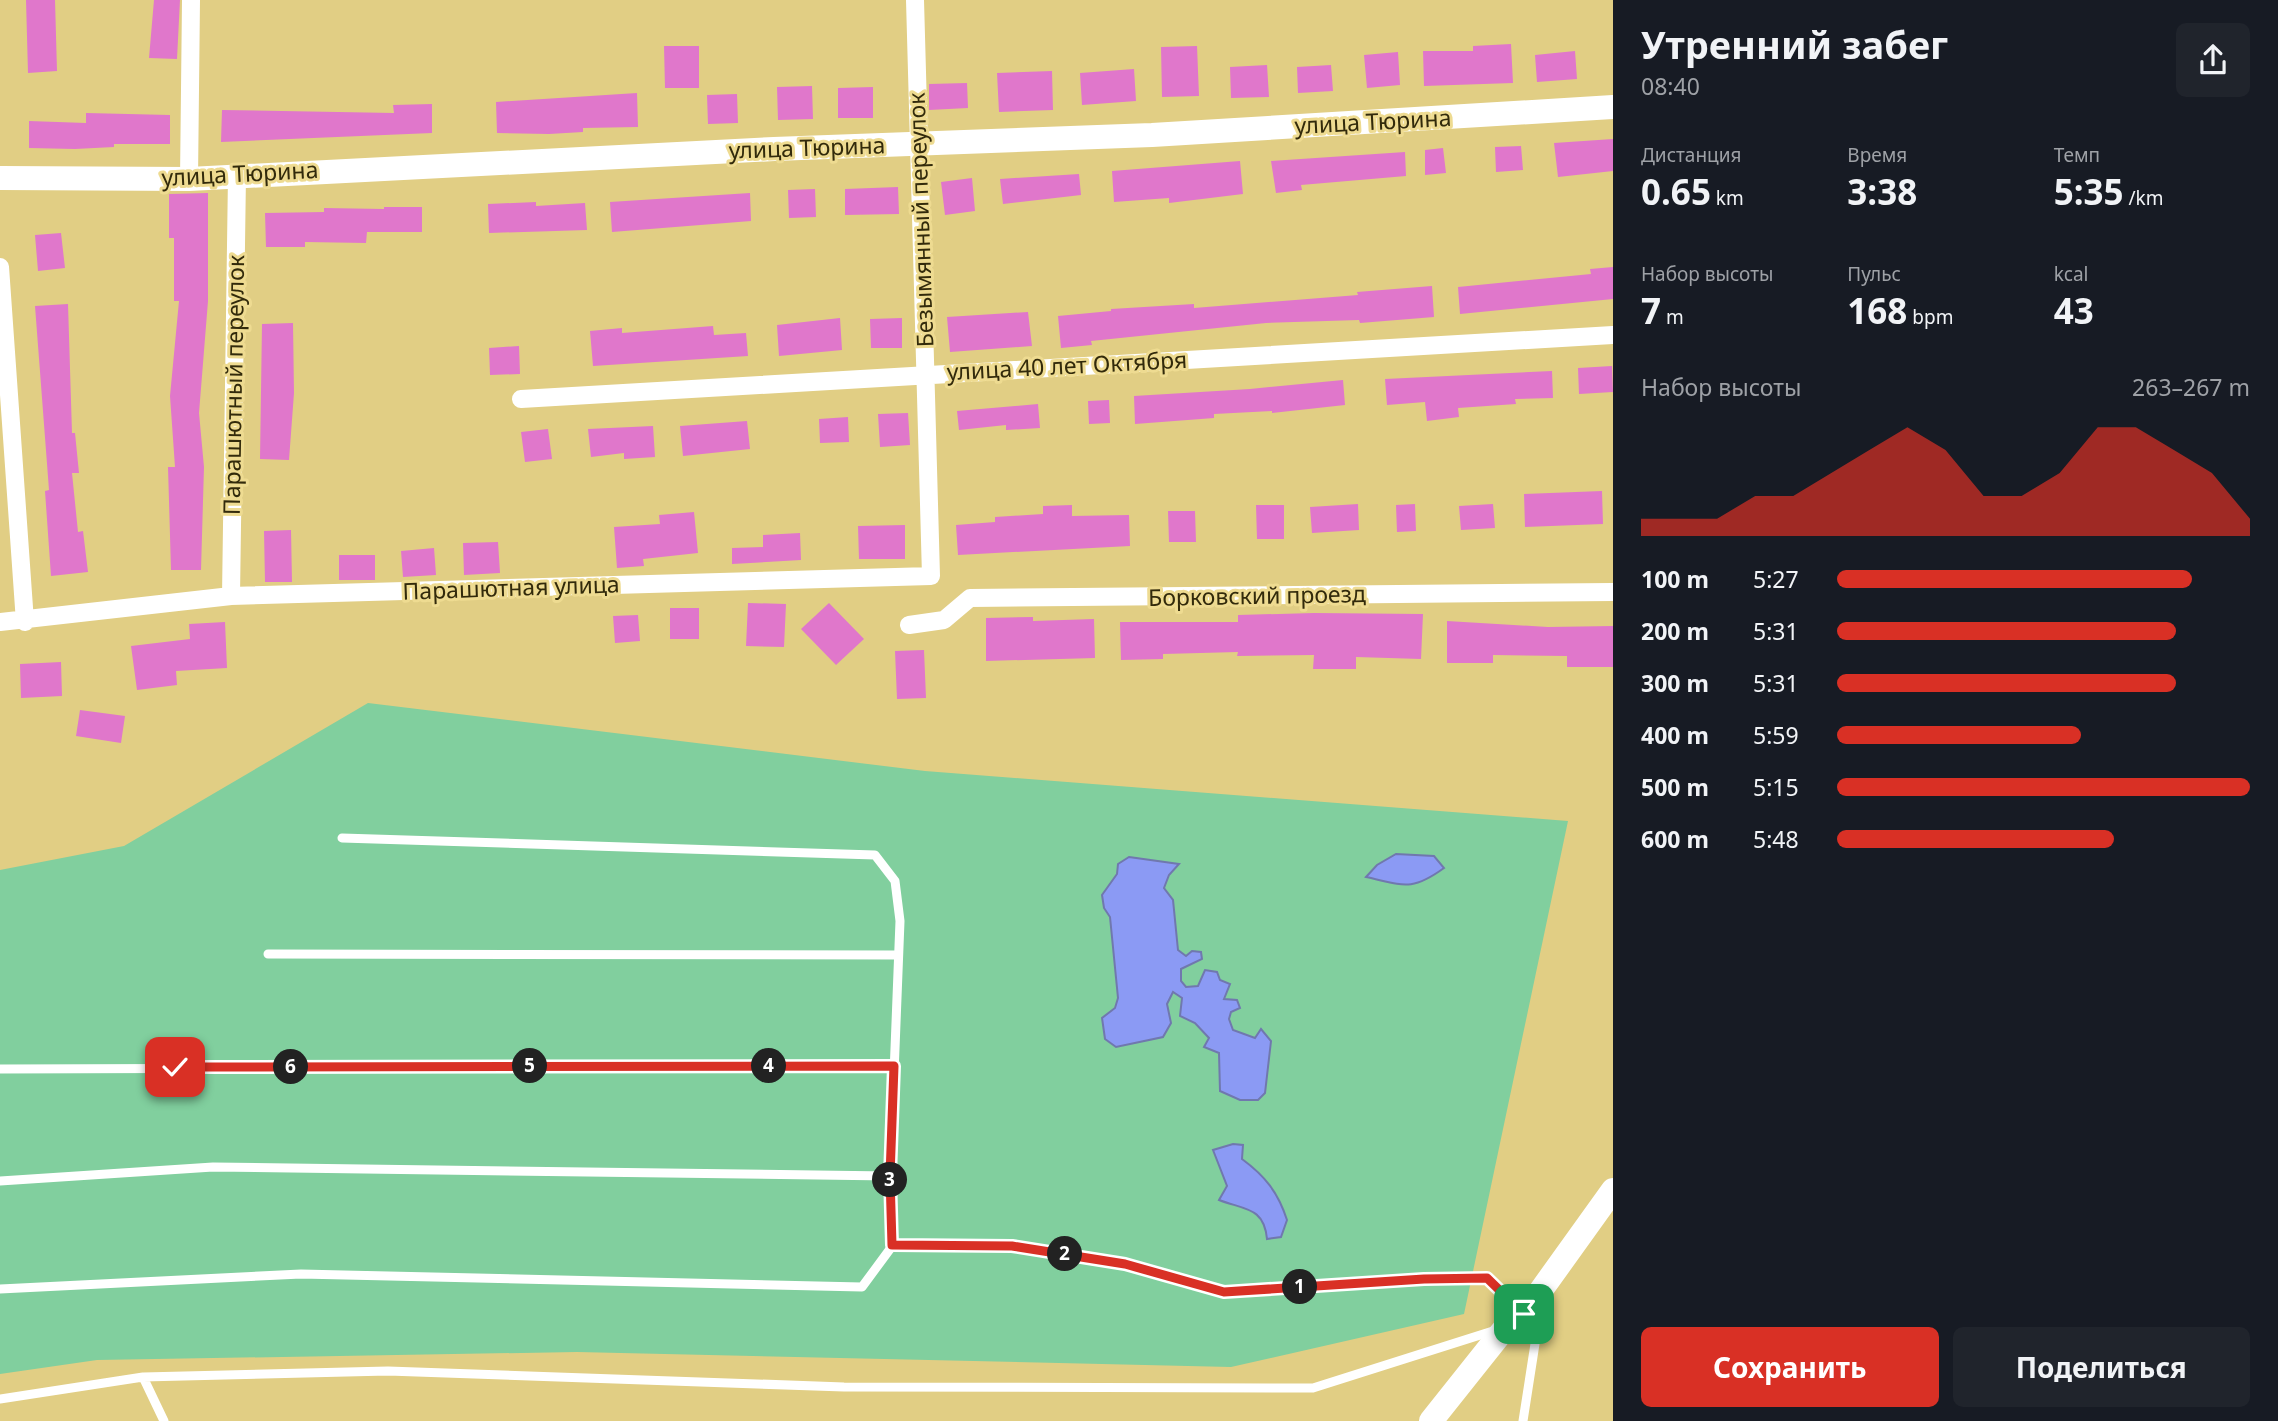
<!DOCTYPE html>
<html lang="ru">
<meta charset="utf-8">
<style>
:root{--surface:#171b24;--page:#20242c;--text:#f1f3f6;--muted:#9ea1a6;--accent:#d93025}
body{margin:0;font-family:"Noto Sans",sans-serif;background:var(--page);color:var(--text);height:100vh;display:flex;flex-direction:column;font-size:26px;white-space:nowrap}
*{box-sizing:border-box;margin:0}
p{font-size:23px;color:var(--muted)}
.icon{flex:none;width:38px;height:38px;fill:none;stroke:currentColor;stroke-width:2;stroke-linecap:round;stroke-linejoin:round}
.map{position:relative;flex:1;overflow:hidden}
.drawer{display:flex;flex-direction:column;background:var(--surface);width:665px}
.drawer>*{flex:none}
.pin{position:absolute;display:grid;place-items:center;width:60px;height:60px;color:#fff;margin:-30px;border-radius:14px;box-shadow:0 4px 10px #0006}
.km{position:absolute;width:35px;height:35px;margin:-18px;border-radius:50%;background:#222;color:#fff;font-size:19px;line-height:35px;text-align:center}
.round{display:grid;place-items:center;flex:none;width:74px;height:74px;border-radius:10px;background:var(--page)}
.overview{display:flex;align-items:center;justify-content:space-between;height:119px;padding:0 28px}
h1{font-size:38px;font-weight:700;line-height:52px}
.figures{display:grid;grid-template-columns:repeat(3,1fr);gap:10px;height:119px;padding:7px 28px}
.figures div{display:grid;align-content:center}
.figures b{font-size:35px;font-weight:700}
.figures small{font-size:19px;font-weight:400}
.figures p{font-size:19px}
.chart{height:196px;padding:14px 28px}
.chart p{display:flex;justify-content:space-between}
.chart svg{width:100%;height:126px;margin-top:7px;fill:var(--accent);opacity:.7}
.action{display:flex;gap:14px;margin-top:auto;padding:14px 28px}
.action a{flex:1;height:80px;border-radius:10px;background:var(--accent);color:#fff;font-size:28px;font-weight:700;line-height:80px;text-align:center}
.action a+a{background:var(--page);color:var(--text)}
ul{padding:0 28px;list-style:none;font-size:23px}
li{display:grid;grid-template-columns:112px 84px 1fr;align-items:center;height:52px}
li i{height:18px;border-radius:9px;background:var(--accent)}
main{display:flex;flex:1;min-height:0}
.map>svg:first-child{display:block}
</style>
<main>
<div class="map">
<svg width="1613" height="1421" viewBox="0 0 1613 1421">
<rect width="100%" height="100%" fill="#e1ce84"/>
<path fill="#81cf9e" d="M368,703l557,68 643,50 -104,493 -233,53 -654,-15 -480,8 -97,14v-504l124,-24z"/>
<path fill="#8b9af4" stroke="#7078ae" stroke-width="2" d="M1396,854l38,2 10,12c-33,24 -41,17 -78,9l11,-12z
M1129,857l50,7 -10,11 -5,13 9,12 5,50 8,6 6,-5 9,1 1,7 -21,10v12l5,6 12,-1 7,-16 12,2 3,8 10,4 -6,15 13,1 3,8 -9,4 -2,7 4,11 22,8 6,-9 10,12 -6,52 -7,7h-18l-20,-9 -1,-38 -15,-6 5,-9 -14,-15 -15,-7 2,-18 -9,-6 -6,12 4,19 -8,14 -47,10 -11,-8 -3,-21 13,-10 3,-10 -8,-81 -6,-9 -2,-13 15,-21 1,-10z
M1233,1144l10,1 -1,14c23,17 36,33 45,61l-6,17 -14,2c-3,-32 -22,-29 -48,-39l8,-14 -14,-36z"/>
<path fill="#e077cb" d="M26,0h29l2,71 -29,2z
M154,0h26l-3,59 -28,-1z
M1511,44l2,39 -89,3 -1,-35h50v-5z
M664,46h35v42h-34z
M1197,46l2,50 -37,1 -1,-50z
M1575,51l2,28 -40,3 -2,-27z
M1398,52l2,33 -33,3 -3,-33z
M1267,65l2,32 -38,1 -1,-31z
M1331,65l2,26 -35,2 -1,-26z
M1134,69l2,32 -54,4 -2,-32z
M1052,71l1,39 -54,2 -2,-39z
M967,83l1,25 -39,2v-26z
M812,86l1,33 -35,1 -1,-33z
M873,87v31h-35v-30z
M637,93l1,34 -55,1v4l-34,2 -52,-1 -1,-31z
M737,94l1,29 -30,1 -1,-29z
M432,104v29l-211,9 1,-32 172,3 -1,-8z
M86,113l84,2v29h-56v3l-39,2 -46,-1v-27l57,2z
M1613,139v32l-55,6 -4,-34z
M1521,146l2,24 -27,2 -1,-25z
M1443,148l3,25 -21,2v-25z
M1405,152l1,24 -105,9 1,5 -26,3 -5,-32z
M1240,161l3,33 -74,9v-5l-55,4 -2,-31z
M1079,174l2,21 -78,9 -3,-25z
M972,178l3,33 -30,4 -4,-33z
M898,187l1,27 -54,1v-26z
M815,189l1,28 -27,1 -1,-28z
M208,193v108l-9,112 5,54 -3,103h-30l-3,-103h7l-5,-71 9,-95h-5v-63h-5v-44z
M750,193l1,28 -139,11 -2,-30z
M536,202v4l49,-3 2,27 -98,3 -1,-29z
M384,207h38v25h-55l-1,11 -61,-1v5h-39l-1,-34 59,-1v-4l60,1z
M61,233l4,35 -27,3 -3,-36z
M1613,267v32l-153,15 -2,-27 133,-13 -1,-5z
M1432,286l2,31 -74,6 -1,-3 -93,3 -175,18 1,4 -31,3 -3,-32 53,-5v-2l83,-5v4l164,-13 -1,-3z
M68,304l4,129h3l4,40h-7l6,59 5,-1 5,41 -37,4 -6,-85 4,-1 -14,-184z
M1028,312l4,34 -82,6 -3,-35z
M840,318l2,32 -63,6 -2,-31z
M902,318v30h-31l-1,-29z
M293,323l1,70 -5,67 -29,-1 2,-135z
M713,326l1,9 32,-2 2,23 -155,10 -3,-35 32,-3v5z
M519,346l1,28 -30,1 -1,-27z
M1612,366l1,26 -34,2 -1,-26z
M1552,371l1,27 -38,1 1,5 -58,4 1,9 -32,4 -2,-19 -38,3 -2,-26z
M1343,380l2,25 -73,8v-2l-58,3v4l-79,6 -1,-28 116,-7z
M1109,400l1,23 -21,1 -1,-23z
M1038,404l2,24 -34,2v-5l-47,5 -2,-19z
M908,413l2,32 -30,2 -2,-33z
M848,417l1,25 -29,1 -1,-24z
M747,421l3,28 -67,7 -3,-30z
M653,426l2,31 -31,2v-6l-33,4 -3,-28z
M548,429l4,30 -27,3 -4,-30z
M1602,491l1,33 -78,3 -1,-33z
M1358,504l1,26 -47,3 -2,-26z
M1415,504l1,27 -19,1 -1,-27z
M1493,504l2,24 -34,2 -2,-24z
M1072,505v11l57,-1 1,31 -172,9 -2,-30 39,-3v-5l48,-3v-8z
M1256,505h28v34h-27z
M1168,511h27l1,31h-27z
M694,512l4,41 -55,6 1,7 -27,2 -3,-41 46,-3 -1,-9z
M905,525v34h-46l-1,-33z
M291,530l1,52h-27l-1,-51z
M800,533l1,27 -69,4v-16l31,-1v-12z
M498,542l2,31 -36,2 -1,-32z
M434,548l2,27 -33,2 -2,-26z
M339,555h36v25h-36z
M748,603l38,1 -2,43 -38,-1z
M829,603l35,36 -28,26 -35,-36z
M670,608h29v31h-29z
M1314,613l109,1 -2,45 -65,-2v12h-43l1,-14 -77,1 1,-4 -75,2v5l-42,1 -1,-38h118v-7z
M638,615l2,26 -25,2 -2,-27z
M1033,617v4l61,-2 1,39 -109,3v-43z
M1447,621l101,6 65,-1v41h-46v-11l-74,-1v8h-46z
M225,622l2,46 -51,3 1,14 -40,5 -6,-44 59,-7 -1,-15z
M924,650l2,48 -29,1 -2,-48z
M61,662l1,34 -41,2 -1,-34z
M80,710l45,6 -4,27 -45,-7z"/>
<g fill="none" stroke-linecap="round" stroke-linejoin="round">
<path stroke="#fff" stroke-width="9" d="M342,838l533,17 20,26 5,40 -10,255 3,69
M268,954l630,1
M0,1069l894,-3
M0,1181l213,-14 677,9
M0,1289l301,-15 561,13 31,-42 119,1 113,18 99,28 200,-13 63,-1 37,36 13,17 -14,90
M143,1377l21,44
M0,1399l143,-22 245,-6 456,16 469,1 183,-58"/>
<path stroke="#fff" stroke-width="18" d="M189,179l2,-179
M0,267l25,355
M521,399l1092,-64
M231,596l6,-421
M0,622l231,-26 700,-20 -16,-576
M909,625l35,-5 26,-22 643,-6"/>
<path stroke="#fff" stroke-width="24" d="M0,178l189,1 585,-30 378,-14 461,-28
M1431,1421l74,-93 19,-14 89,-124"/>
</g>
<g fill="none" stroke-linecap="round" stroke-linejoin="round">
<g stroke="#fff" stroke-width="14">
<path id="route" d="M175,1067l719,-1 -4,110 2,69 120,1 113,18 99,28 200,-13 63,-1 37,36"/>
</g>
<use href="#route" stroke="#d93025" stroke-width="9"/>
</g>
<g text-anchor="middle" stroke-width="6" stroke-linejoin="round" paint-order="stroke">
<g font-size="23" fill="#322a0b" stroke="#eedb91">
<text transform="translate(1373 122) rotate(-3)" y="8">улица Тюрина</text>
<text transform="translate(807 148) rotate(-2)" y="8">улица Тюрина</text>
<text transform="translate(240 174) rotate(-3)" y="8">улица Тюрина</text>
<text transform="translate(921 220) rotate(-92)" y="8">Безымянный переулок</text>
<text transform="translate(1067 366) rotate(-3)" y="8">улица 40 лет Октября</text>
<text transform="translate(234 385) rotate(-89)" y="8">Парашютный переулок</text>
<text transform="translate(511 588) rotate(-2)" y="8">Парашютная улица</text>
<text transform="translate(1257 596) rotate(-1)" y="8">Борковский проезд</text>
</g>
</g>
</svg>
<div class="pin" style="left:1524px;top:1314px;background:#1e9e55"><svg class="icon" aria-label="arrive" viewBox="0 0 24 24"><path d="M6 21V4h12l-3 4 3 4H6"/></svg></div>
<div class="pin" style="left:175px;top:1067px;background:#d93025"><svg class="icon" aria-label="check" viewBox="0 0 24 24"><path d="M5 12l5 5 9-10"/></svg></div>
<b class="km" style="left:1300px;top:1287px">1</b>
<b class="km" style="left:1065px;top:1254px">2</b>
<b class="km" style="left:890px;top:1180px">3</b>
<b class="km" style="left:769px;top:1066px">4</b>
<b class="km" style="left:530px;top:1066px">5</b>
<b class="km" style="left:291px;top:1067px">6</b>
</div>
<section class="drawer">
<div class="overview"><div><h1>Утренний забег</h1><p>08:40</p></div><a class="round"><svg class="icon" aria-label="share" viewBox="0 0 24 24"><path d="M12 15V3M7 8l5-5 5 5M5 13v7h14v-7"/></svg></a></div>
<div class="figures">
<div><p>Дистанция</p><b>0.65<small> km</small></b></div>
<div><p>Время</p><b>3:38</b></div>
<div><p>Темп</p><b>5:35<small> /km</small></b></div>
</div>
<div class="figures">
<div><p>Набор высоты</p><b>7<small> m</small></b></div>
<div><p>Пульс</p><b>168<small> bpm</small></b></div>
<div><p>kcal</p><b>43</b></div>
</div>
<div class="chart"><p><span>Набор высоты</span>263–267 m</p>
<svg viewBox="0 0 160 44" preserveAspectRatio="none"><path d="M0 44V38L10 38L20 38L30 30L40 30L50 22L60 14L70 6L80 14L90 30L100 30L110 22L120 6L130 6L140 14L150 22L160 38V44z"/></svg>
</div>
<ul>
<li><b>100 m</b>5:27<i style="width:86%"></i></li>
<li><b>200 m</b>5:31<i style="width:82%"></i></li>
<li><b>300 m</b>5:31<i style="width:82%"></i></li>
<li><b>400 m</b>5:59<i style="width:59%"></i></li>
<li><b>500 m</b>5:15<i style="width:100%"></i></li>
<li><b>600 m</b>5:48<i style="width:67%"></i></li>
</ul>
<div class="action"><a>Сохранить</a><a>Поделиться</a></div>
</section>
</main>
